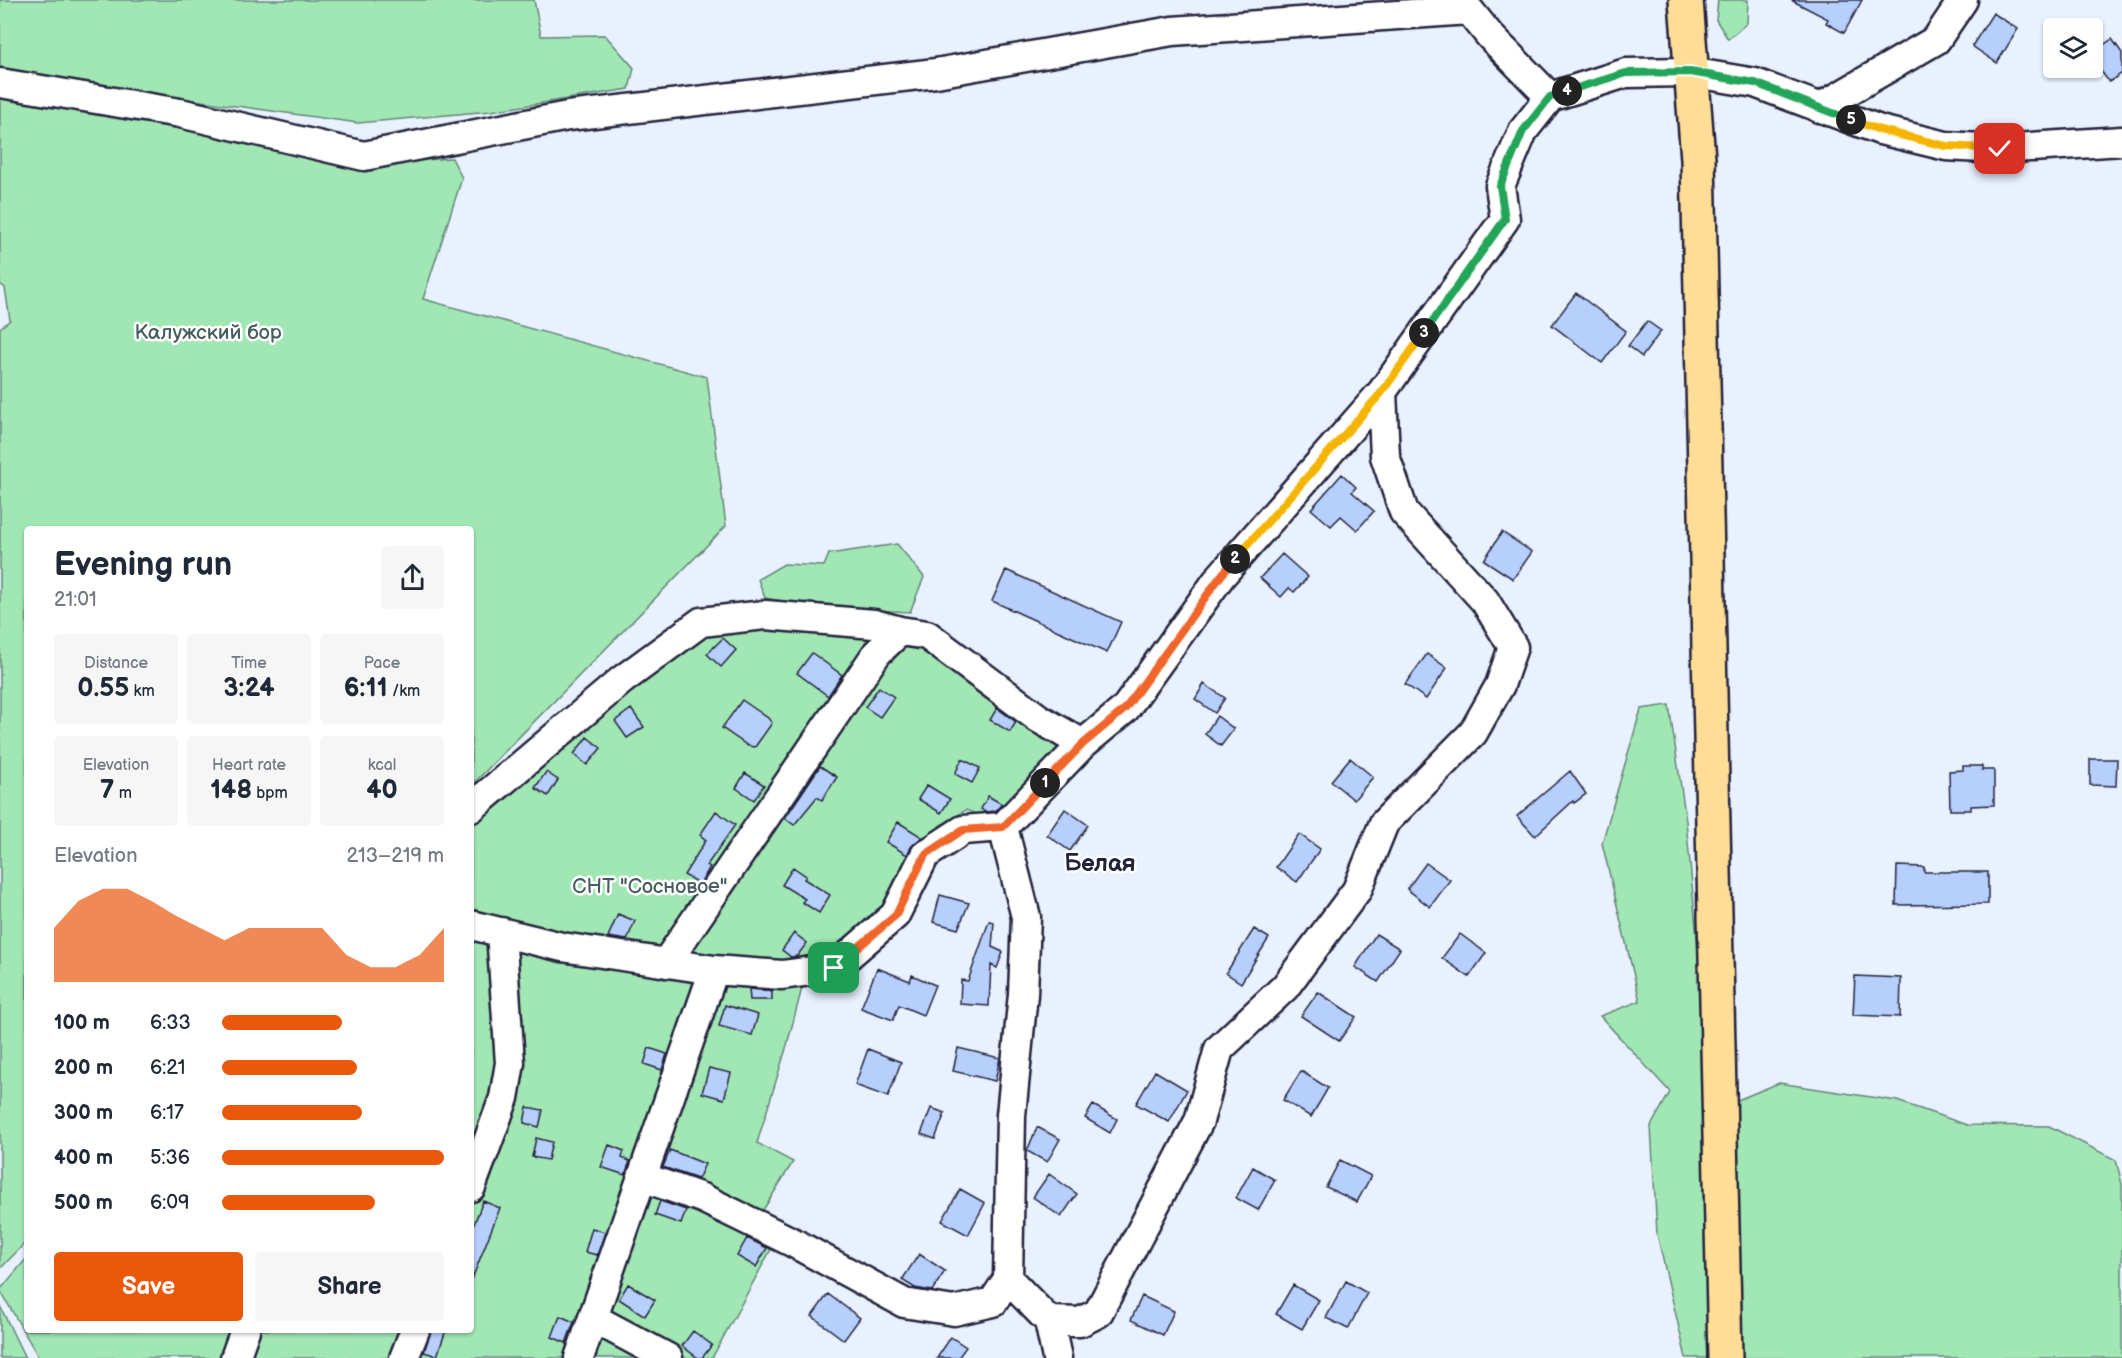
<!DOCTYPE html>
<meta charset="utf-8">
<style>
:root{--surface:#fff;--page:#f6f6f7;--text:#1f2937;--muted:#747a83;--accent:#ea580c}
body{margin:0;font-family:"Balsamiq Sans",sans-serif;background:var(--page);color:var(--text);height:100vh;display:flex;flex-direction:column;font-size:22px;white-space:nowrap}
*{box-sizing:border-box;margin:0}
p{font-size:20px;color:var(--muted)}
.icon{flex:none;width:33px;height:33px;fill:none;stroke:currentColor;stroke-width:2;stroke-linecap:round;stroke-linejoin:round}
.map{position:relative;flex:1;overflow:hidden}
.panel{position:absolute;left:24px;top:526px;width:450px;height:807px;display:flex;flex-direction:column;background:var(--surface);border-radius:6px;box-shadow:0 2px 4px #0004}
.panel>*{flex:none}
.fabs{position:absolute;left:2043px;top:18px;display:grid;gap:12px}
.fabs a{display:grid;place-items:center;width:60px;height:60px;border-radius:6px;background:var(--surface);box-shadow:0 2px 4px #0004;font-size:30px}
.pin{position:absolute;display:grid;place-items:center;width:51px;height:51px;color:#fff;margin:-26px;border-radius:12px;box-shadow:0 3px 9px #0006}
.km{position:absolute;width:30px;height:30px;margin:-15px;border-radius:50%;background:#222;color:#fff;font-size:16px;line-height:30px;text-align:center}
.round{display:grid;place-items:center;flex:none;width:63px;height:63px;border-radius:6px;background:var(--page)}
.summary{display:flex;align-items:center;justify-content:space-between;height:102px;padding:0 30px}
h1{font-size:33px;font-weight:700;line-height:45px}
.metrics{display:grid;grid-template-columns:repeat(3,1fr);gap:9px;height:102px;padding:6px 30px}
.metrics div{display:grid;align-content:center;border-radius:6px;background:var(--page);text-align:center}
.metrics b{font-size:26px;font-weight:700}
.metrics small{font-size:16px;font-weight:400}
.metrics p{font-size:16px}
.chart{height:168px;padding:12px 30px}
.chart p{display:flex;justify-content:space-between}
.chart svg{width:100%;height:108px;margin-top:6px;fill:var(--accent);opacity:.7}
.action{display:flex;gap:12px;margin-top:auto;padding:12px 30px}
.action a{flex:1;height:69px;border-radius:6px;background:var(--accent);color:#fff;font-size:24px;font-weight:700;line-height:69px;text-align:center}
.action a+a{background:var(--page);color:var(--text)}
ul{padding:0 30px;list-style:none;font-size:20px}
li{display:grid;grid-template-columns:96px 72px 1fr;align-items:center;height:45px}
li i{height:15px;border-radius:8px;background:var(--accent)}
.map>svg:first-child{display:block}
</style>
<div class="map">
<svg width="2122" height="1358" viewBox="0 0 2122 1358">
<rect width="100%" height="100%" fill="#e9f1fe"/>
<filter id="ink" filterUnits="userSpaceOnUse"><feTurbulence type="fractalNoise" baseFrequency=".0167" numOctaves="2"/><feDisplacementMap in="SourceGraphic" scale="12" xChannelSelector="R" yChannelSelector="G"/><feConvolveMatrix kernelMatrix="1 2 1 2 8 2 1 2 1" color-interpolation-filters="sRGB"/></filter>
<g filter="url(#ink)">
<path fill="#a1e7b4" stroke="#628478" stroke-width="1.5" d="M0,0h534l7,36 64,-1 29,33 -5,21 -138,22 -133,12 -200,-28 -158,-25z
M1718,0h30l-1,23 -19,16 -12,-19z
M0,91l272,51 83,23 97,-7 10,20 -39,121 284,78 19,149 -255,260v-256h-444v711l-27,28v-941l10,-8 -5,-32 -5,-4z
M897,544l27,33 -14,35 -104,-6 -41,-8 -7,-19 26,-15 40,2 5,-12z
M719,612l179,9 171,124 -74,77 -29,-12 -27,16 -46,84 -87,63 -19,72 -30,98 36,19 -35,56 23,13 -69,127h-673l-39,-68 27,-32v72h444v-525z
M1669,705l17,116 18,192 4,345h-22l-29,-124 -6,-108 19,-34 -70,-76 40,-15 -38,-158 39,-134z
M1779,1083l118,18 70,24 82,1 67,34 6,24v174h-381l-6,-257z
M0,1306l25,52h-25z"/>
<path fill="#b6cffd" stroke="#22223b" stroke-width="1.5" d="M1791,0h71l-18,33 -18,-10 2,-4z
M1993,13l25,16 -21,34 -25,-17z
M2112,39l10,14v20l-13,9 -17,-23v-6z
M1576,293l50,38 -24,32 -50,-38z
M1647,321l14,10 -19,26 -14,-11z
M1342,474l14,13 -4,5 22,19 -17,19 -16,-14 -10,10 -20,-17z
M1502,532l30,20 -19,27 -29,-19z
M1282,554l26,23 -14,15 -5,-4 -8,9 -21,-19z
M1006,570l115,52 -14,31 -115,-52z
M723,638l13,12 -15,17 -14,-13z
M812,653l30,22 -14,21 -31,-23z
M1427,654l20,14 -21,31 -21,-15z
M1204,684l21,14 -10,15 -20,-14z
M879,687l15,10 -14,20 -15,-10z
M742,700l26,18 4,5 -17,24 -7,-1 -26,-18z
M997,708l19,14 -6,10 -20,-12z
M631,709l13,18 -17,11 -12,-17z
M1217,716l17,13 -13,17 -16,-12z
M587,737l14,11 -14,17 -13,-11z
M1350,758l23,19 -19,23 -23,-19z
M962,759l18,9 -8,15 -17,-9z
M2090,759h27l-1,27 -26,-1z
M820,766l17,11 -15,23 -5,-3 -23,28 -9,-7z
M1963,766h19v4h12v35l-23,1v4h-21l-1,-39 14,-1z
M1570,771l16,23 -12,9 -1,-2 -38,35 -18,-20z
M546,772l12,8 -10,16 -13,-8z
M745,773l19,12 -10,15 -18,-12z
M927,785l23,14 -9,14 -23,-14z
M988,796l14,8 -7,7 -10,1 -4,-3z
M1065,809l23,16 -18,26 -23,-16z
M716,811l19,14 -28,40 3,2 -10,17 -16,-9 22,-35 -6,-5z
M898,822l24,15 -11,10 -4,8 -21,-13z
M1299,834l21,15 -23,33 -21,-15z
M1426,863l24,17 -20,27 -23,-18z
M1897,866l27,1v5h64v32l-92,1z
M793,867l13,9 -2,3 26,16 -11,18 -17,-11 3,-3 -23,-14z
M940,895l29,8 -11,26 -25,-7z
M618,914l17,7 -8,19 -19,-3z
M989,921l5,1 -2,25 11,5 -6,16 -6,-3 -2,41 -29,-2 1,-24 7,1z
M1254,929l15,9 -28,45 -15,-10z
M794,933l13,10 -10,13 -6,1 -9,-7z
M1376,934l24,15 -22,33 -23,-15z
M1460,934l26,19 -17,24 -27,-19z
M877,968l33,13 2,-6 23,10 -12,30 -24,-10 -6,15 -32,-12z
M1855,976l46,2 -1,39 -47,-2z
M749,989l23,2v9h-22z
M1318,992l38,25 -17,24 -38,-25z
M725,1005l33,10 -6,20 -33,-9z
M649,1048l18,6 -5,16 -18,-6z
M958,1048l42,10 -5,23 -42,-10z
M868,1049l33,13 -13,35 -33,-12z
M709,1068l22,5 -7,26 -22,-6z
M1155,1071l32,19 -18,32 -33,-18z
M1301,1071l27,17 -17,29 -28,-17z
M1093,1105l24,14 -7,14 -25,-15z
M527,1107l16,3 -4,17 -15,-4z
M931,1108l14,5 -10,26 -14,-5z
M1037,1127l23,12 -13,23 -20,-11z
M536,1138l16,4 -4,18 -16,-3z
M609,1145l15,6 -2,7 8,3 -5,14 -24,-8z
M670,1150l35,14 -7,15 -35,-12z
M1340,1160l31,16 -14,26 -31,-15z
M1253,1167l22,13 -17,30 -22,-12z
M1049,1174l28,20 -16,23 -28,-20z
M960,1189l25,14 -17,32 -26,-14z
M483,1201l17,7 -28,71 -1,-47z
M660,1201l26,9 -5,14 -26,-9z
M592,1228l13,4 -8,23 -12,-3z
M747,1238l20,10 -11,19 -19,-11z
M919,1254l26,17 -13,20 -17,-3 -13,-8z
M1346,1281l21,12 -19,36 -22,-11z
M628,1284l27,16 -10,16 -26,-17z
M1293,1285l26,15 -17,29 -26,-15z
M828,1294l32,24 -16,22 -32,-24z
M1142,1296l32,15 -11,24 -32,-15z
M560,1316l14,6 -8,21 -14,-6z
M431,1330h15l-9,26 -13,-4z
M693,1331l19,14 -10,13h-4l-16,-12z
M951,1337l15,10 -8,11h-21z"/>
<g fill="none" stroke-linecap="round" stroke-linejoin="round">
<g stroke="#22223b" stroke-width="33">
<path id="minor" d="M0,83l180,30 184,43 204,-40 368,-43 236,-42 297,-21 21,26 60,61 76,-24 64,-1 65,11 125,47 66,16 54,3 122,-8
M1819,108l117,-68 27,-40
M471,808l151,-128 79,-58 64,-7 109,9 26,7
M471,925l91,22 152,23 68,5 52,-7 61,-53 30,-60 38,-25 40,-3 80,-83 42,-35 95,-132 162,-185 123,-173 -5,-33 23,-55 27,-34
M666,963l211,-310 23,-22 27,4 111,83 45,26
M642,1177l60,21 92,45 110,60 50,8 39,-9 15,-23 3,-164 12,-121 3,-77 -23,-90
M471,1187l33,-89 6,-35 -9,-131
M1008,1279l41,42 8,37
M593,1318l75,40
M1049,1321l31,1 18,-9 101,-192 20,-72 66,-62 72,-97 27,-67 89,-90 27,-48 13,-38 -28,-46 -81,-89 -19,-56 -3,-64
M235,1358l10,-28
M404,1358l11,-28
M579,1358l135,-388"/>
</g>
<g stroke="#22223b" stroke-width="38">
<path id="major" d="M1686,0l12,159 27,1199"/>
</g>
<use href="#minor" stroke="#fff" stroke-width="28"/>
<use href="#major" stroke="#fedd96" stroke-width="33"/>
</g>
</g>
<g fill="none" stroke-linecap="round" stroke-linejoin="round" filter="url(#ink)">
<g stroke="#fff" stroke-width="12">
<path id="split-1" d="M834,968l62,-53 29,-60 38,-25 40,-3 42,-44"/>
</g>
<g stroke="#fff" stroke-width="12">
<path id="split-2" d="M1045,783l38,-39 42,-35 95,-132 15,-18"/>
</g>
<g stroke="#fff" stroke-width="12">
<path id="split-3" d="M1235,559l147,-167 42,-59"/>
</g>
<g stroke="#fff" stroke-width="12">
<path id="split-4" d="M1424,333l81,-114 -5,-33 23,-55 27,-34 17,-6"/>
</g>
<g stroke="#fff" stroke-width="12">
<path id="split-5" d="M1567,91l59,-18 64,-1 65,11 96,37"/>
</g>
<g stroke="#fff" stroke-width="12">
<path id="split-6" d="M1851,120l29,10 66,16 54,3"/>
</g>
<use href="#split-1" stroke="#f0652b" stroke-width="8"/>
<use href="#split-2" stroke="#f0652b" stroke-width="8"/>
<use href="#split-3" stroke="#f5b400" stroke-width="8"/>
<use href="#split-4" stroke="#22a559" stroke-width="8"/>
<use href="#split-5" stroke="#22a559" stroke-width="8"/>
<use href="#split-6" stroke="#f5b400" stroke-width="8"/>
</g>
<g text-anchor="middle" stroke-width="5" stroke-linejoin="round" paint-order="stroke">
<g font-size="21" fill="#485d5f" stroke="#fff">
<text x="208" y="339">Калужский бор</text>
<text x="650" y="893">СНТ "Сосновое"</text>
</g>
<g font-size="24" font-weight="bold" fill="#22223b" stroke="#fff">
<text x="1100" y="871">Белая</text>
</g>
</g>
</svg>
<div class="fabs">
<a><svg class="icon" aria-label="layers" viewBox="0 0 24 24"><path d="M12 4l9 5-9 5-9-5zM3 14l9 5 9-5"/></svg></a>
</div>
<div class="pin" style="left:834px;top:968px;background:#1e9e55"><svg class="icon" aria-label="arrive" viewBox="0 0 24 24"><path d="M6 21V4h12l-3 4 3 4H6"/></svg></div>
<div class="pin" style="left:2000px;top:149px;background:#d93025"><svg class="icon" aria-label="check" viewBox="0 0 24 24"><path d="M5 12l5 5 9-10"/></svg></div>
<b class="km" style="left:1045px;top:783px">1</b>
<b class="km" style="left:1235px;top:559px">2</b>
<b class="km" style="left:1424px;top:333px">3</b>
<b class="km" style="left:1567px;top:91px">4</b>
<b class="km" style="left:1851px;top:120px">5</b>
<section class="panel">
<div class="summary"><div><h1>Evening run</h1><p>21:01</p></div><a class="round"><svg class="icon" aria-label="share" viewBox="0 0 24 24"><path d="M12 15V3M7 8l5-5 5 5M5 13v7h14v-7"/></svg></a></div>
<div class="metrics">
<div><p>Distance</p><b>0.55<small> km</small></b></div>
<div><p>Time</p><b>3:24</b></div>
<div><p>Pace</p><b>6:11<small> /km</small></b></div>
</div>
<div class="metrics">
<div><p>Elevation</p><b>7<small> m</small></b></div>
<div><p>Heart rate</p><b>148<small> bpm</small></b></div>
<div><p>kcal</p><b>40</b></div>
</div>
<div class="chart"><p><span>Elevation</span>213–219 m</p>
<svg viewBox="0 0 160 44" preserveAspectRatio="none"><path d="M0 44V22L10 11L20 6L30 6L40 11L50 17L60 22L70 27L80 22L90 22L100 22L110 22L120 33L130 38L140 38L150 33L160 22V44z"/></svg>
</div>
<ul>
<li><b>100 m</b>6:33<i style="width:54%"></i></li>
<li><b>200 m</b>6:21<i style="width:61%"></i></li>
<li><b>300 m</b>6:17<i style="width:63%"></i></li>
<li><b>400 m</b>5:36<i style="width:100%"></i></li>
<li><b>500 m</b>6:09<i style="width:69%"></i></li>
</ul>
<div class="action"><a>Save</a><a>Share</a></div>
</section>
</div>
